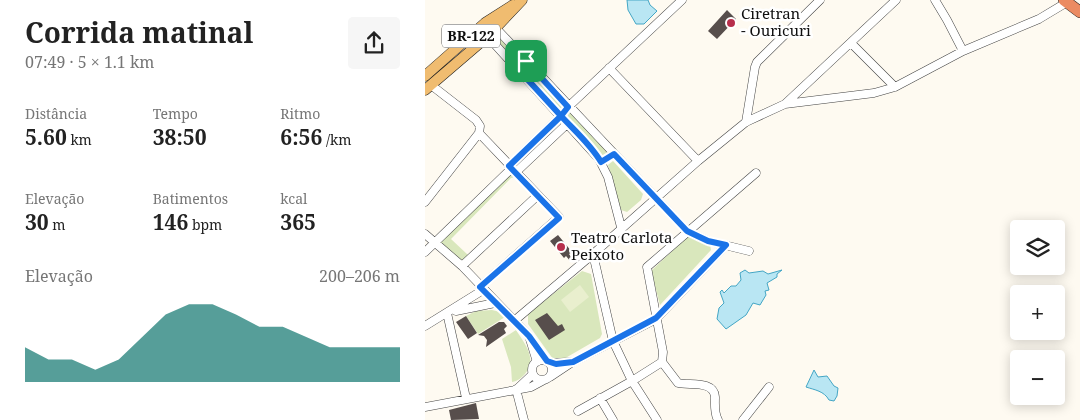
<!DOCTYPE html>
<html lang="pt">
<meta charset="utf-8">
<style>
:root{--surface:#fff;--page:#f6f6f6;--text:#222;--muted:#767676;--accent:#0f766e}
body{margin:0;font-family:"Noto Serif",serif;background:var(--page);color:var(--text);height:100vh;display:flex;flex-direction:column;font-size:19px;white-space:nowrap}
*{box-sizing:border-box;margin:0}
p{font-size:16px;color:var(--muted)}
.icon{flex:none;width:28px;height:28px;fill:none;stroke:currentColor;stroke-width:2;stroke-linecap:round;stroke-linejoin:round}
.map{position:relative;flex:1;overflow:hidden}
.drawer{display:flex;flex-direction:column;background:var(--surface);width:425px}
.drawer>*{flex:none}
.fabs{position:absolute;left:585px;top:220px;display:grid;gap:10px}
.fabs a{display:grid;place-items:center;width:55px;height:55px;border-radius:5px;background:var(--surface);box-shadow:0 2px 12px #0003;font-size:25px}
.pin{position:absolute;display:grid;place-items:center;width:42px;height:42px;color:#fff;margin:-21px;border-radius:10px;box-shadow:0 2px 8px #0006}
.round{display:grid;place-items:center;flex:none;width:52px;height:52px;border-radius:5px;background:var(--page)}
.head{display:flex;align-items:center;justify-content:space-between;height:85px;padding:0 25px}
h1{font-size:28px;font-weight:700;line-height:38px}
.stats{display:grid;grid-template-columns:repeat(3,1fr);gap:8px;height:85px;padding:5px 25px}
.stats div{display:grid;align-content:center}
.stats b{font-size:21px;font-weight:700}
.stats small{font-size:14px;font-weight:400}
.stats p{font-size:14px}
.chart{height:140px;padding:10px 25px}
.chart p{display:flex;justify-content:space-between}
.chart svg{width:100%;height:90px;margin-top:5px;fill:var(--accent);opacity:.7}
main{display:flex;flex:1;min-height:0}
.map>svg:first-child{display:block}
</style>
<main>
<section class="drawer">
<div class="head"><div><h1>Corrida matinal</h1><p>07:49 · 5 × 1.1 km</p></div><a class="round"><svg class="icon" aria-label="share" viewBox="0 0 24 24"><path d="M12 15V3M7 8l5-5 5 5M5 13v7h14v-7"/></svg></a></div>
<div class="stats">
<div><p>Distância</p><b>5.60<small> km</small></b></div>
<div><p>Tempo</p><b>38:50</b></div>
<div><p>Ritmo</p><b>6:56<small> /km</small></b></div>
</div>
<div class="stats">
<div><p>Elevação</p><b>30<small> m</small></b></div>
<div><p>Batimentos</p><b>146<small> bpm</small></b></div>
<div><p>kcal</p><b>365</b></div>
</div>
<div class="chart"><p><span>Elevação</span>200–206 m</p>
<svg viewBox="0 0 160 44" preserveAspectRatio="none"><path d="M0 44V27L10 33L20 33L30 38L40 33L50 22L60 11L70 6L80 6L90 11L100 17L110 17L120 22L130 27L140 27L150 27L160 27V44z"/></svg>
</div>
</section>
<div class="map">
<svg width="655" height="420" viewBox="0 0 655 420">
<rect width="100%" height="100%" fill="#fefaf1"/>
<path fill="#d9e7bc" d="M71,31l67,75 -4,4 -68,-75z
M143,112h2l37,39 -1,5h-5l-33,-38z
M188,161l30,33 -2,6 -14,12 -6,-2 -13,-45z
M86,172l5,5 -5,1 -60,61 17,16 -7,7 -21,-20z
M263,236l22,9 1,5 -51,55 -9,-34z
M157,271l9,3 11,60 -2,4 -38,22 -9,-1 -25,-35v-10z
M67,310l8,2 5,5 -27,17 -12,-18 10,-5z
M91,330c8,13 22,28 9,44 -4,4 -7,7 -13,8l-1,-15 -9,-28z"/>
<path fill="#e9efce" d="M155,285l9,12 -19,15 -9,-12z"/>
<path fill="#b9e6f3" stroke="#44a6c5" d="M202,0h21l2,5 7,6 -13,13h-8l-8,-14z
M320,270l4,3 14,-2 5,3 14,-4 -5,4v3l-10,6 2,7 -4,1 1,4 -6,10 -7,-2 -7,12 -20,14 -9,-10 2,-11 5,-5 -4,-11 2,-2 2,3 7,-7h5l5,-6 -1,-7z
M389,370l4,7 9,-1 7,10 4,2 -1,8 -3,5 -5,-1c-5,-9 -14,-10 -23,-13z"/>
<path fill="#574e4c" d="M302,10l9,9 -19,20 -9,-8z
M133,235l14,17 -3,2 4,6 -2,2 -5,-6 -2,2 -14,-17z
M122,313l11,13 4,-2 3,6 -16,10 -14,-20z
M41,316l11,17 -9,6 -12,-17z
M74,322h5l3,4 -3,3 2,4 -20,14 1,-7 -3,-4 -6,-1z
M51,403l3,16 -28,1 -2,-10z"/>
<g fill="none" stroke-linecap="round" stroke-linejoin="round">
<g stroke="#424242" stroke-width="9">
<path id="minor" d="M510,0l12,20 16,31
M68,25l194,206 21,10 41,10
M55,28l119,131 9,18 13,50
M426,43l44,44
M184,68l89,93
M360,104l111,-104
M321,122l9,-55 2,-5 63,-62
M54,133l80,84 -79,70
M84,166l52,-50 7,-9 114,-107
M90,173l53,-50
M0,202l54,-69 1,-7 -4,-6 -45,-35
M0,234l37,32 67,70 8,26
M0,252l86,-83
M168,254l20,87 19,40 25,39
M37,266l75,-70
M31,311l39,-8
M22,313l19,85
M89,321l79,-67 105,-93 48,-39 39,-18 89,-11 21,-6 68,-36 76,-32 30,-18
M0,326l58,-36
M107 370a10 10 0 1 1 20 0a10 10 0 1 1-20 0Z
M237,362l16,21c11,3 36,-3 37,14 0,8 -1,16 3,23
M124,363l24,-1 83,-43 70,-74
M125,377l21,-14
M93,388l15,-14
M91,389l8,31
M175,398l13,22
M0,407l106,-20 13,-7
M153,411l54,-30 30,-19 1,-10 -16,-85 109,-94
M318,420l26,-33"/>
</g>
<g stroke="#202020" stroke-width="11">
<path id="major" d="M0,76l60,-53 28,-18
M0,90l63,-54 34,-36"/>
</g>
<g stroke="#202020" stroke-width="12">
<path id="highway" d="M639,0l16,12"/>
</g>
<use href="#minor" stroke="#fff" stroke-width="8"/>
<use href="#major" stroke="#f0bc70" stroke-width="10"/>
<use href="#highway" stroke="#eb8b62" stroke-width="11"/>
</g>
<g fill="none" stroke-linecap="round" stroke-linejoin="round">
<g stroke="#fff" stroke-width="10">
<path id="route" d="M101,61l42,46 -7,9 -52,50 50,52 -79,69 49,49 18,25 9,3 17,-2 83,-44 70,-73 -18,-4 -21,-10 -73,-77 -13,8c-10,-17 -26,-31 -40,-46l-44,-48 9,-7"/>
</g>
<use href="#route" stroke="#1a73e8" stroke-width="6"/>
</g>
<g fill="#b72f4b" stroke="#fff" stroke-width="2">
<circle cx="306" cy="23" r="5"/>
<circle cx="136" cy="247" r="5"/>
</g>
<g text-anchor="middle" stroke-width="5" stroke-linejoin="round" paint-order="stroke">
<rect fill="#fff" stroke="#575757" stroke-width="1" x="17" y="24.5" width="58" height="23" rx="4"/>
<g font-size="14" font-weight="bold" fill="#0f0f0f">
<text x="46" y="41">BR-122</text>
</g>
<g font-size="15" fill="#0f0f0f" stroke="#fff" text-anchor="start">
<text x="316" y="19">Ciretran<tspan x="316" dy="17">- Ouricuri</tspan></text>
<text x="146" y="243">Teatro Carlota<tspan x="146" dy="17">Peixoto</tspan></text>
</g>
</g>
</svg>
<div class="fabs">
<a><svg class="icon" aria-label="layers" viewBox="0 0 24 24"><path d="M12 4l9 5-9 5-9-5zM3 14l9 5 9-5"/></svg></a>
<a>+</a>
<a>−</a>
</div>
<div class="pin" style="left:101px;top:61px;background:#1e9e55"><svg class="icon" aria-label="arrive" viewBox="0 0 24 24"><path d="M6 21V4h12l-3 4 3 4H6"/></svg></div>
</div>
</main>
